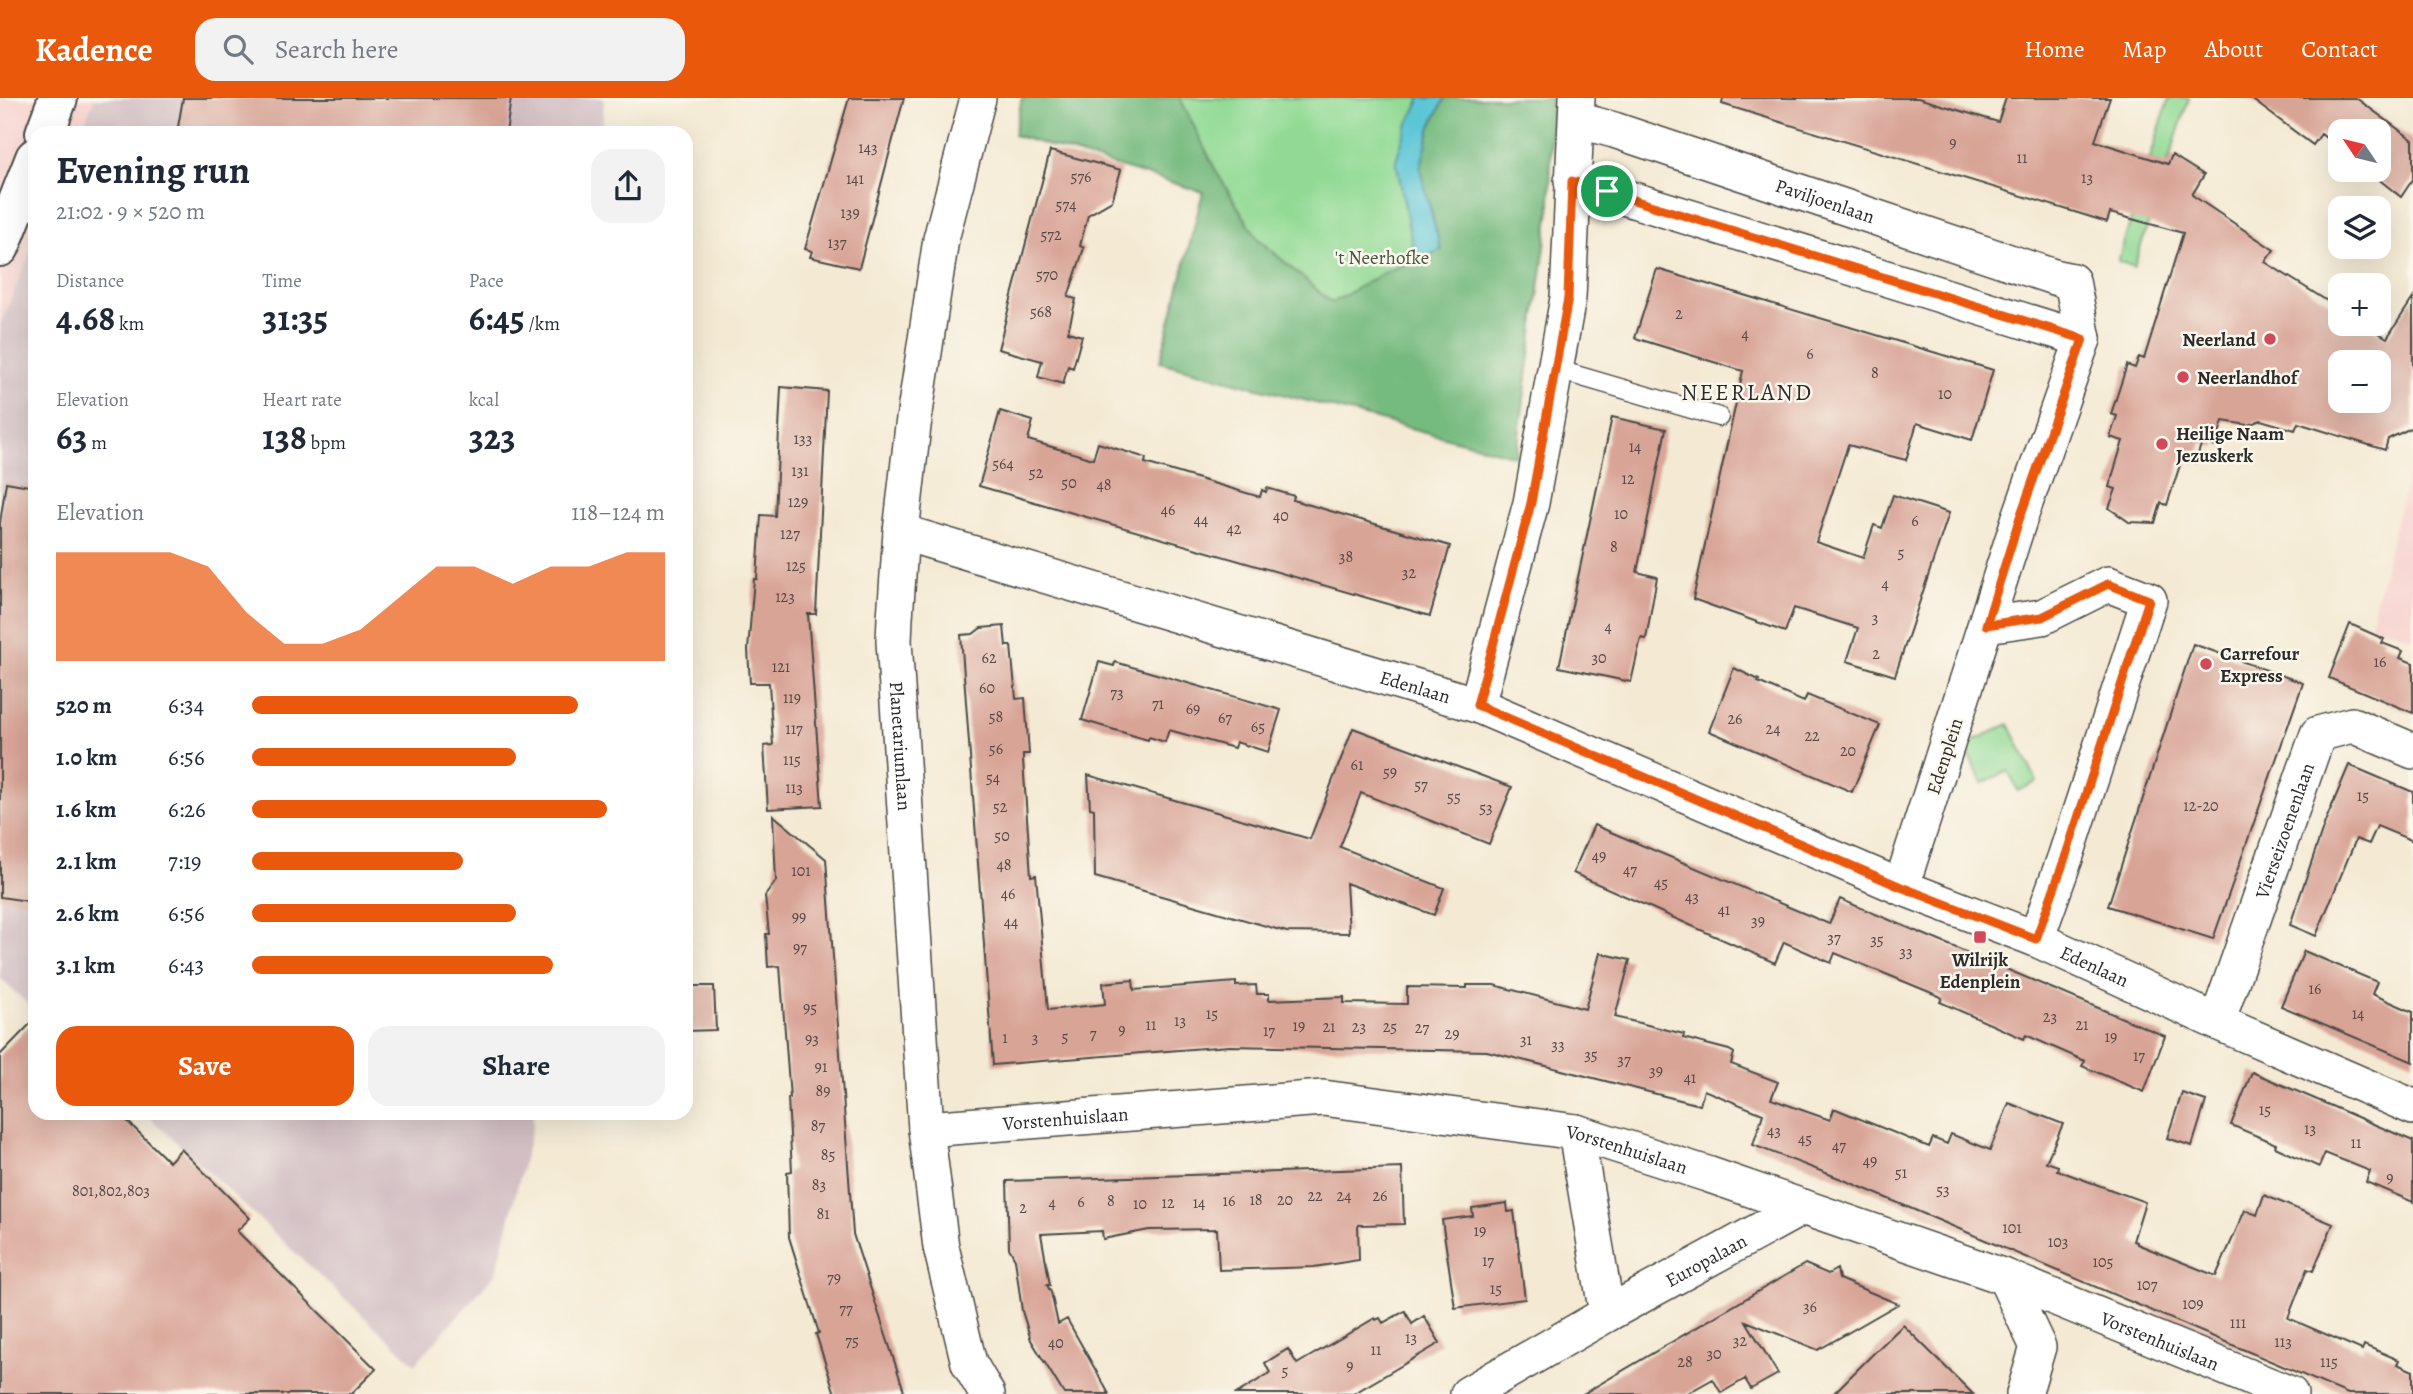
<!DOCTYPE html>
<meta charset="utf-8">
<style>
:root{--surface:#fff;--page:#f2f2f3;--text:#1f2937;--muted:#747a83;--accent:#ea580c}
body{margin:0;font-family:Alegreya,serif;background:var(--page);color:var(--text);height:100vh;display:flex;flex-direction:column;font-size:26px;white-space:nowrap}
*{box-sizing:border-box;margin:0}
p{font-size:23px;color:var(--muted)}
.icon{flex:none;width:38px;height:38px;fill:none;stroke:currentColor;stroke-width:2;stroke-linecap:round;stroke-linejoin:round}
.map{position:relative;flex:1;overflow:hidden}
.details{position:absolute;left:28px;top:28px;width:665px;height:994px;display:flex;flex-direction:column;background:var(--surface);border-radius:21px;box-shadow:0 7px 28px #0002}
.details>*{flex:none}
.needle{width:46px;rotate:305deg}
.buttons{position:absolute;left:2328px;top:21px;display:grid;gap:14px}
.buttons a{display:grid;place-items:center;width:63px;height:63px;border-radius:14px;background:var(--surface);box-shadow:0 7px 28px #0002;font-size:35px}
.pin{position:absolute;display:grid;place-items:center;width:60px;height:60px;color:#fff;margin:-30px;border:4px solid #fff;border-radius:50%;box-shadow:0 2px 7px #0007}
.round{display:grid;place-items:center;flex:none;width:74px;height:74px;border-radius:21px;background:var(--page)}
.head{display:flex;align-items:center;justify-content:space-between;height:119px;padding:0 28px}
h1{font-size:38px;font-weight:700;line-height:52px}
.figures{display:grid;grid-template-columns:repeat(3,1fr);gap:10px;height:119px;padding:7px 28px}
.figures div{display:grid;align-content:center}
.figures b{font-size:35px;font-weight:700}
.figures small{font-size:19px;font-weight:400}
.figures p{font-size:19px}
.chart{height:196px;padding:14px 28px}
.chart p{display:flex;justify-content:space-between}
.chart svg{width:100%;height:126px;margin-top:7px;fill:var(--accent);opacity:.7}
.action{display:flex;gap:14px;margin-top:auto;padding:14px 28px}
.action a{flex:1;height:80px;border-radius:21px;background:var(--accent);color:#fff;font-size:28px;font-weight:700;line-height:80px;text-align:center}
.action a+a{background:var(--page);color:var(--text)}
ul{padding:0 28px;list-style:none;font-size:23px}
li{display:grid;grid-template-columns:112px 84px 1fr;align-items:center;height:52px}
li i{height:18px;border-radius:9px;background:var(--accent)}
header{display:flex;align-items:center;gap:42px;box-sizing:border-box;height:98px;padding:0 35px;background:var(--accent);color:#fff}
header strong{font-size:33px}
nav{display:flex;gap:38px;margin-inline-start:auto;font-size:24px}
.search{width:490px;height:63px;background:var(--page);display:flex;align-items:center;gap:18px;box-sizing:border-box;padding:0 24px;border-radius:21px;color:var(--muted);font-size:26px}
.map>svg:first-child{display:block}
</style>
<header>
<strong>Kadence</strong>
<div class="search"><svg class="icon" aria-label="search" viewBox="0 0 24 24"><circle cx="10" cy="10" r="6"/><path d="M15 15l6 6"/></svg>Search here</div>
<nav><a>Home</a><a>Map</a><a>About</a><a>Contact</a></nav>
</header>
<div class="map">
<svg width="2413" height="1296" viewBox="0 0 2413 1296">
<rect width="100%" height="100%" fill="#fbf7ec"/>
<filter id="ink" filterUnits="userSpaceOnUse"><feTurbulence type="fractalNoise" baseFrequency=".0143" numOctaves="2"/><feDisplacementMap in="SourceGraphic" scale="14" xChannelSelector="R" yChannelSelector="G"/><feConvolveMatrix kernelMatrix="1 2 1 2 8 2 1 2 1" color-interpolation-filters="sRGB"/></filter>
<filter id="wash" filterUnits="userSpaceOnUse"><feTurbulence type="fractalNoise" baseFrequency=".00686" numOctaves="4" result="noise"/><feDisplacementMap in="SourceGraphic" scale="28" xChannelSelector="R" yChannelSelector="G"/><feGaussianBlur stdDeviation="1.57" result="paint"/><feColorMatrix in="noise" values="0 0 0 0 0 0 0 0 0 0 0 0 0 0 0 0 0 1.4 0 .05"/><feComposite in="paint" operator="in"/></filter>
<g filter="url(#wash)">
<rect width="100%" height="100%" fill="#f4ead4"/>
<path fill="#f7d0cd" d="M0,0h95l-15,35h-45v108l-35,84z
M2413,358v182l-43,-14z"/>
<path fill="#d2bec3" d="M95,0h509l-2,35h-522z
M35,143v770l-35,-33v-653z
M145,1015h388v11l-37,149 -81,91z"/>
<path fill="#92da94" stroke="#5e8260" stroke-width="2" d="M1022,0h529l-1,111 -34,247 -356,-94 43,-170 -189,-57z
M2169,0h20l-55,169 -16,-6z
M2009,626l28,58 -19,9 -10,-20 -26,12 -18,-38z"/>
<path fill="#75ba7e" stroke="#507254" stroke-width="2" d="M1022,0h158l37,75 41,66 74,64 53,-31 56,-22 -21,-81 11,-43 14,-28h106l-1,111 -34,247 -356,-94 43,-170 -189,-57z"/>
<path fill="#5cc6d7" stroke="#447881" stroke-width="2" d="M1421,0h24l-14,28 -11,43 21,81 -26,10 -19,-100 11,-34z"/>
<g id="blocks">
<path fill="#d8a496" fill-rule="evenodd" d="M183,0h328l-5,35h-329z
M849,0h55l-45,170 -49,-11 2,-6 -7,-2z
M1723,0h195l80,24 8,-24h104l-15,43 73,23 4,-9 32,20 -12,20 82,55 -9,12 75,47v15h24l23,14 26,-40v129l-25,12 -3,11 -87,-27 -3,7 -34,-10 -13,5 -25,-4 -8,26 -13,-5 -7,21 -13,-4 -15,46 -6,-2 -6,20 -26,-1 -20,-14 7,-19 -7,-2 14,-46 -13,-4 7,-21 -6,-2 16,-49 8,3 4,-11 5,2 39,-126 -73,-20 -3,9 -385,-118zM2340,264h38v39h-38z
M2250,0h106l57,42v39l-12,18 -34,-27h11v-39h-38v18l-19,-15 -8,11z
M1050,53l71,19 -9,31 -24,14 -8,31 4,2 -16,49 8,2 -8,33 14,4 -9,32 -5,-2 -5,18 -25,-7 4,-16 -44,-12z
M1657,171l336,101 -21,70 -55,-17 -11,37 -58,-15 -32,97 47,16 11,-33 8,3 11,-33 56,18 -54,163 -48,-15 11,-33 -64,-20 -9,24 -92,-33 50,-228 -108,-33z
M781,289l46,4 -11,223h-8l14,192 -54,3 -4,-63 9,-1 -4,-62h-19l-2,-33 6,-71h3l4,-64 14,1z
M1000,313l33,10 -5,19 65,19 5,-16 48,15 -1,5 115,34 2,-7 4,2 1,-4 27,8 -1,4 157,46 -20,70 -451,-130z
M1612,319l54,12 -29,143 20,5 -11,62 -5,-1 -10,44 -72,-15z
M6,384l29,5v415l-35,-5v-374z
M2350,526l34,15 -2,4 21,8 -3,7 13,5v50l-84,-35z
M1004,528l2,20h5l5,53 9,-1 4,56h-6v6l8,116 5,-1 12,135 57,-6 -2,-21 30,-3 1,10 102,-8v4l20,-1 1,9h12v6l75,-3v6l63,1v-17l60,1v-3h27l91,24 15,-56 30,7 -15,57 69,17 -1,4 46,12 5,3 -3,11 47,18 -7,17 59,21 4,-11h2l93,38 4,-9 14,6 4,-10 39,16 19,-47 54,21 -17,38 12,4 -1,4 88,32 -12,39 4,1v2l79,32 29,-66 12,5 7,-20 69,29 -20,47 -6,-2 -19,49 74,32 2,-5 35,15 -2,4 16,7v23h-65l-504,-214 -91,-35 10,-31 -59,-24 -4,15 -213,-54 -258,-5 -236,19 -32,-430 12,-1 8,-6z
M2193,546l110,39 -90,256 -105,-33z
M1099,564l15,4 1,-4 166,48 -13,42 -32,-10 -2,6 -65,-18 -4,12 -16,-5 -1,3 -66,-20z
M1734,570l25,12 -1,2 46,20 3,-7 73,30 -28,67 -143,-61z
M1353,630l159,59 -23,57 -128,-51 -21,54 104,41 -10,27 -88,-32 3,50 -62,-1 -192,-55 -1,-68 -4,-1 -2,-33 222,64z
M2349,667l64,27v49l-36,-15 -8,18 -13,-5 -40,97 -26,-11 35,-103z
M773,717l53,44 27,375 52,160h-70l-19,-60 3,-1 -30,-96 -2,-65 5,-1 -4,-73h2l-10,-132 -12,1 -2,-33h3l-4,-38 11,-15z
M1594,727l235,99 11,-25 325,137 -21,56 -62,-26 3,-5 -59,-26 -2,4 -84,-37 2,-4 -3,-2 -104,-43 -4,10 -47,-21 -9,21 -202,-90z
M2304,853l73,31 -5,12 41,18v50l-132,-56z
M686,888h28l2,44 -30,1z
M35,921v94h84l50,49 12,-13 69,69 -13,13 139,138 -25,25h-351v-339z
M2252,974l161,69v61l-47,-20 4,-11 -45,-18 -6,14 -44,-20 1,-3 -45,-19z
M2182,995l24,8 -14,45 -25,-8z
M1402,1070l2,56 -46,1 1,35 -45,7 -95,3 -2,-41 -68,1 -46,9 -1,-8 -61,3 9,51h-3l4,7 7,32 9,-5 42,75h-45l-33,-54 -9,-29 -7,-52 -6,-11 -2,-67z
M1507,1105l1,9 6,-1 11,88 -70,9 -13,-88 31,-4 -1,-8z
M1805,1166l23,10 9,-5 2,10 59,25 -80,46 -72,-29 32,53 -27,15 -6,-10 -24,14 -8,-14 -27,15h-103z
M1405,1213l7,13 12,-8 16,27 -87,51h-117l34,-21 -5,-10 23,-14 9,15 78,-46 1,2 4,-2 3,5z
M1903,1227l70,69h-140l40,-40z"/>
</g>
</g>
<g filter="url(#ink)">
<use href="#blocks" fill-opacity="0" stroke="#494844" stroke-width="2"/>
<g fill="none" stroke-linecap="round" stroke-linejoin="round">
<g stroke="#494844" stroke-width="21">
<path id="lane" d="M1555,271l164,48"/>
</g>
<g stroke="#494844" stroke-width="38">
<g id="street">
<path id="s1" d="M978,0l-37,141 -28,187 -12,106 -6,86 -1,23 32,488 15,118 28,116 18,31"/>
<path id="s2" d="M1577,22l37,10 443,148 15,3 11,58 -64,181 -118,367"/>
<path d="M1572,83l511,158"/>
<path id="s3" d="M901,434l576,173 424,182 135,52 181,83 196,85"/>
<path d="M1986,527l56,-8 66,-33 41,16 -84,258 -29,81"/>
<path d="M1477,607l54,-202 37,-205 9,-200"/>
<path id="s4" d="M2217,924l101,-288 34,-9 61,26"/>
<path id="s5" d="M926,1031l397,-31 253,34 131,42 298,103 285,117"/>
<path d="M1576,1034l31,182"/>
<path d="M2005,1179l33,70 -14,47"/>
<path id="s6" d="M1468,1296l139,-80 196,-107"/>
</g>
</g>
<g stroke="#494844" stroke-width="42">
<path id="secondary" d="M45,35l13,-35
M0,149l35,-89"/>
</g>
<use href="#lane" stroke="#fff" stroke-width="18"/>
<use href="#street" stroke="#fff" stroke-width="35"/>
<use href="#secondary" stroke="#fff" stroke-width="38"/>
</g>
</g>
<g fill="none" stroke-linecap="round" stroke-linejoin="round" filter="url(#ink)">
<g stroke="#fff" stroke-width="14">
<path id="route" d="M1572,83l511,158 -64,181 -33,105 56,-8 66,-33 41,16 -84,258 -29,81 -135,-52 -424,-182 54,-202 37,-205z"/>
</g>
<use href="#route" stroke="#ea580c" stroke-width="9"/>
</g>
<g fill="#d1495b" stroke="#fbf7ec" stroke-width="2.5">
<circle cx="2270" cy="241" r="7"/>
<circle cx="2183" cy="279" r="7"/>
<circle cx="2162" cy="346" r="7"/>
<circle cx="2206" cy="566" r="7"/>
<rect x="1973" y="832" width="14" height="14" rx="3.5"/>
</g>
<g text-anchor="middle" stroke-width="5" stroke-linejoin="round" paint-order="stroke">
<g font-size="16" fill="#564946">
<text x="1953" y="50">9</text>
<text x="868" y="55">143</text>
<text x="2022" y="65">11</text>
<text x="1081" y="84">576</text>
<text x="2087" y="85">13</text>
<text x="855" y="86">141</text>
<text x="1066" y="112">574</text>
<text x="850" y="120">139</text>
<text x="1051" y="142">572</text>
<text x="837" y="150">137</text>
<text x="1047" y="182">570</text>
<text x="1041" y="219">568</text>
<text x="1679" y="221">2</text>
<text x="1745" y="241">4</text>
<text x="1810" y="261">6</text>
<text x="1875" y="280">8</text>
<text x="1945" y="301">10</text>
<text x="803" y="346">133</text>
<text x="1635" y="354">14</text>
<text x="1003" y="371">564</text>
<text x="800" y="378">131</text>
<text x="1036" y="380">52</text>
<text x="1628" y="386">12</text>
<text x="1069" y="390">50</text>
<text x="1104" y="392">48</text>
<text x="798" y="409">129</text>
<text x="1168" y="417">46</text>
<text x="1621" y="421">10</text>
<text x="1281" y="423">40</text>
<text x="1201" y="427">44</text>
<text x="1915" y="428">6</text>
<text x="1234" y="436">42</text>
<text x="790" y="441">127</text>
<text x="1614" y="454">8</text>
<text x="1901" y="460">5</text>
<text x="1346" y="464">38</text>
<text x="796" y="473">125</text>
<text x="1409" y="480">32</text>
<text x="1885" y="491">4</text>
<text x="785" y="504">123</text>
<text x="1875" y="525">3</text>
<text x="1608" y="534">4</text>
<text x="1876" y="561">2</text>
<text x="989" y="565">62</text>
<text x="1599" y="565">30</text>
<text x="2380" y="569">16</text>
<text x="781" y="574">121</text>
<text x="987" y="595">60</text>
<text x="1117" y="600">73</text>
<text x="792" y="605">119</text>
<text x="1158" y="611">71</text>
<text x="1193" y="616">69</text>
<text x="996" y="624">58</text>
<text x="1225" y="625">67</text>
<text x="1735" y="626">26</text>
<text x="1258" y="634">65</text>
<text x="794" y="636">117</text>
<text x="1773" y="636">24</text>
<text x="1812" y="643">22</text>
<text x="996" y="656">56</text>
<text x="1848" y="658">20</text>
<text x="792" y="667">115</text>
<text x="1357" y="672">61</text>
<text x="1390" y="679">59</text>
<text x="993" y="685">54</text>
<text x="1421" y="692">57</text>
<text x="794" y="695">113</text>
<text x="2363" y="703">15</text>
<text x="1454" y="704">55</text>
<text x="2201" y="713">12-20</text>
<text x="1000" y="714">52</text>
<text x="1486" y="715">53</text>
<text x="1002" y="743">50</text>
<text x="1599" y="763">49</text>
<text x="1004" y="772">48</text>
<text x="1630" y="777">47</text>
<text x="801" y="778">101</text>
<text x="1661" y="790">45</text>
<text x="1008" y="801">46</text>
<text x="1692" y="804">43</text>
<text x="1724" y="817">41</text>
<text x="799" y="824">99</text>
<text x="1758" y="828">39</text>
<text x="1011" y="829">44</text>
<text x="1834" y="845">37</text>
<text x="1877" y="847">35</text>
<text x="800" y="855">97</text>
<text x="1906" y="859">33</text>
<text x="2315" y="896">16</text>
<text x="810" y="915">95</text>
<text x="1212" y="921">15</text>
<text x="2358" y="921">14</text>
<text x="2050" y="924">23</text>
<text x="1180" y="928">13</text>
<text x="1151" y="932">11</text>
<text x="2082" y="932">21</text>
<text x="1299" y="933">19</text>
<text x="1329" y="934">21</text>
<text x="1359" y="934">23</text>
<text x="1390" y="934">25</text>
<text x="1422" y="935">27</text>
<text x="1122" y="937">9</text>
<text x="1269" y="938">17</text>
<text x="1093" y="941">7</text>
<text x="1452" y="941">29</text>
<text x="1065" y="944">5</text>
<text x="2111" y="944">19</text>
<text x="1005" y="945">1</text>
<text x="1035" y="945">3</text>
<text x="812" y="946">93</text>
<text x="1526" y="947">31</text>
<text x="1558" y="952">33</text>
<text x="1591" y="962">35</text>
<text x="2139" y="963">17</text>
<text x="1624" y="967">37</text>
<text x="821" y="974">91</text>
<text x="1656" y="978">39</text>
<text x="1690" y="985">41</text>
<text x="823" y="998">89</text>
<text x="2265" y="1017">15</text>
<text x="818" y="1033">87</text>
<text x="2310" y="1036">13</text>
<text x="1774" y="1038">43</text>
<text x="1805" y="1046">45</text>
<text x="2356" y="1050">11</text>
<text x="1839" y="1053">47</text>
<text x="828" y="1062">85</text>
<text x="1870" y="1068">49</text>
<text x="1901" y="1080">51</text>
<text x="2390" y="1085">9</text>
<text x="819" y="1092">83</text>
<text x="1943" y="1097">53</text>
<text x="111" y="1098">801,802,803</text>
<text x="1315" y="1103">22</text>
<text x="1344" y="1103">24</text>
<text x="1380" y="1103">26</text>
<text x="1256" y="1107">18</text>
<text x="1285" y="1107">20</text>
<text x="1111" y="1108">8</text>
<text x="1229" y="1108">16</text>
<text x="1081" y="1109">6</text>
<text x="1052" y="1110">4</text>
<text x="1168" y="1110">12</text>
<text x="1199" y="1110">14</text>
<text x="1140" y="1111">10</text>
<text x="1023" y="1115">2</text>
<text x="823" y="1121">81</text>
<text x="2012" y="1135">101</text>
<text x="1480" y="1138">19</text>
<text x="2058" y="1149">103</text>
<text x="1488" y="1168">17</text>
<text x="2103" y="1169">105</text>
<text x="834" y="1185">79</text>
<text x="2147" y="1192">107</text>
<text x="1496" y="1196">15</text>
<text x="2193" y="1211">109</text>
<text x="1810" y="1214">36</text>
<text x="846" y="1216">77</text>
<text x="2238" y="1230">111</text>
<text x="1411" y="1245">13</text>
<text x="852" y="1248">75</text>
<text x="1740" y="1248">32</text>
<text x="2283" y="1249">113</text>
<text x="1056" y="1250">40</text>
<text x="1376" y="1257">11</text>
<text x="1714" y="1261">30</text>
<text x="1685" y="1269">28</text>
<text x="2329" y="1269">115</text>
<text x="1350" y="1273">9</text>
<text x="1285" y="1278">5</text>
</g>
<g font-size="19" fill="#2b2b2b" stroke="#fbf7ec">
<text dy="7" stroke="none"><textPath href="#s2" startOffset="261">Paviljoenlaan</textPath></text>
<text dy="7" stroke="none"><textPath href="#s3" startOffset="537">Edenlaan</textPath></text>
<text dy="7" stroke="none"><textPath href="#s1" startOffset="656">Planetariumlaan</textPath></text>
<text transform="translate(1944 658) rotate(-72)" y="7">Edenplein</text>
<text dy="7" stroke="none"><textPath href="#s4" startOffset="203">Vierseizoenenlaan</textPath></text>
<text dy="7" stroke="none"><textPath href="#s3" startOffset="1272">Edenlaan</textPath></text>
<text dy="7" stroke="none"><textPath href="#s5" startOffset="140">Vorstenhuislaan</textPath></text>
<text dy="7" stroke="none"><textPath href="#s5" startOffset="707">Vorstenhuislaan</textPath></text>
<text dy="7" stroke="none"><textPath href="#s6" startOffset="273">Europalaan</textPath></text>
<text dy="7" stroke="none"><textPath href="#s5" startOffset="1274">Vorstenhuislaan</textPath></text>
</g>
<g font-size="19" fill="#455745" stroke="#fbf7ec">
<text x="1382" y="166">'t Neerhofke</text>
</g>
<g font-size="19" font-weight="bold" fill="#2b2b2b" stroke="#fbf7ec" text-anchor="start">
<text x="2256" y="248" text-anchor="end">Neerland</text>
<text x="2197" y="286">Neerlandhof</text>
<text x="2176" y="342">Heilige Naam<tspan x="2176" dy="22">Jezuskerk</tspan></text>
<text x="2220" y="562">Carrefour<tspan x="2220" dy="22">Express</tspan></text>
<text x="1980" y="868" text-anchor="middle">Wilrijk<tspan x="1980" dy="22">Edenplein</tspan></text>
</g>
<g font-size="23" letter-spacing="2" fill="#2b2b2b" stroke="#fbf7ec">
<text x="1747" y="302">NEERLAND</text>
</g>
</g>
</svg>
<div class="buttons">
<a><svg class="needle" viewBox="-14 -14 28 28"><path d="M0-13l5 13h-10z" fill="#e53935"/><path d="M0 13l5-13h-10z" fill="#747a83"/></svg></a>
<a><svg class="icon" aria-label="layers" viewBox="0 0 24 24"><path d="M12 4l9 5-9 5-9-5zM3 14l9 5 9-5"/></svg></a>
<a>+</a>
<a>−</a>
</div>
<div class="pin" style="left:1607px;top:93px;background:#1e9e55"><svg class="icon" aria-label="arrive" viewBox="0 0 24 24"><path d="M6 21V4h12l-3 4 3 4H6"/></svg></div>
<section class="details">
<div class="head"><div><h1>Evening run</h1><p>21:02 · 9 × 520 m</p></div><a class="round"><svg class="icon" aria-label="share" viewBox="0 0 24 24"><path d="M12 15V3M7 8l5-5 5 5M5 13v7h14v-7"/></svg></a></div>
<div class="figures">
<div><p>Distance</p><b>4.68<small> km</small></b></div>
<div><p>Time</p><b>31:35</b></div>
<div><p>Pace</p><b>6:45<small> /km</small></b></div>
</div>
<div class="figures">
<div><p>Elevation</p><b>63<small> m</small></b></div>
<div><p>Heart rate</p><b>138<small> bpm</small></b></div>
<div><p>kcal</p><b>323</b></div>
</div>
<div class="chart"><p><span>Elevation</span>118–124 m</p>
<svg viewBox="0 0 160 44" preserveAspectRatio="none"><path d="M0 44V6L10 6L20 6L30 6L40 11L50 27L60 38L70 38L80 33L90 22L100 11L110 11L120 17L130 11L140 11L150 6L160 6V44z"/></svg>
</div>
<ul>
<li><b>520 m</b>6:34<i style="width:79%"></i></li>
<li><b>1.0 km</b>6:56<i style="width:64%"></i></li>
<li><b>1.6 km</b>6:26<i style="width:86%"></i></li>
<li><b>2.1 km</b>7:19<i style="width:51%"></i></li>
<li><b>2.6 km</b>6:56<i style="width:64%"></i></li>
<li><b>3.1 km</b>6:43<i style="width:73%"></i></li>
</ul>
<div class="action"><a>Save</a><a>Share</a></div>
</section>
</div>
